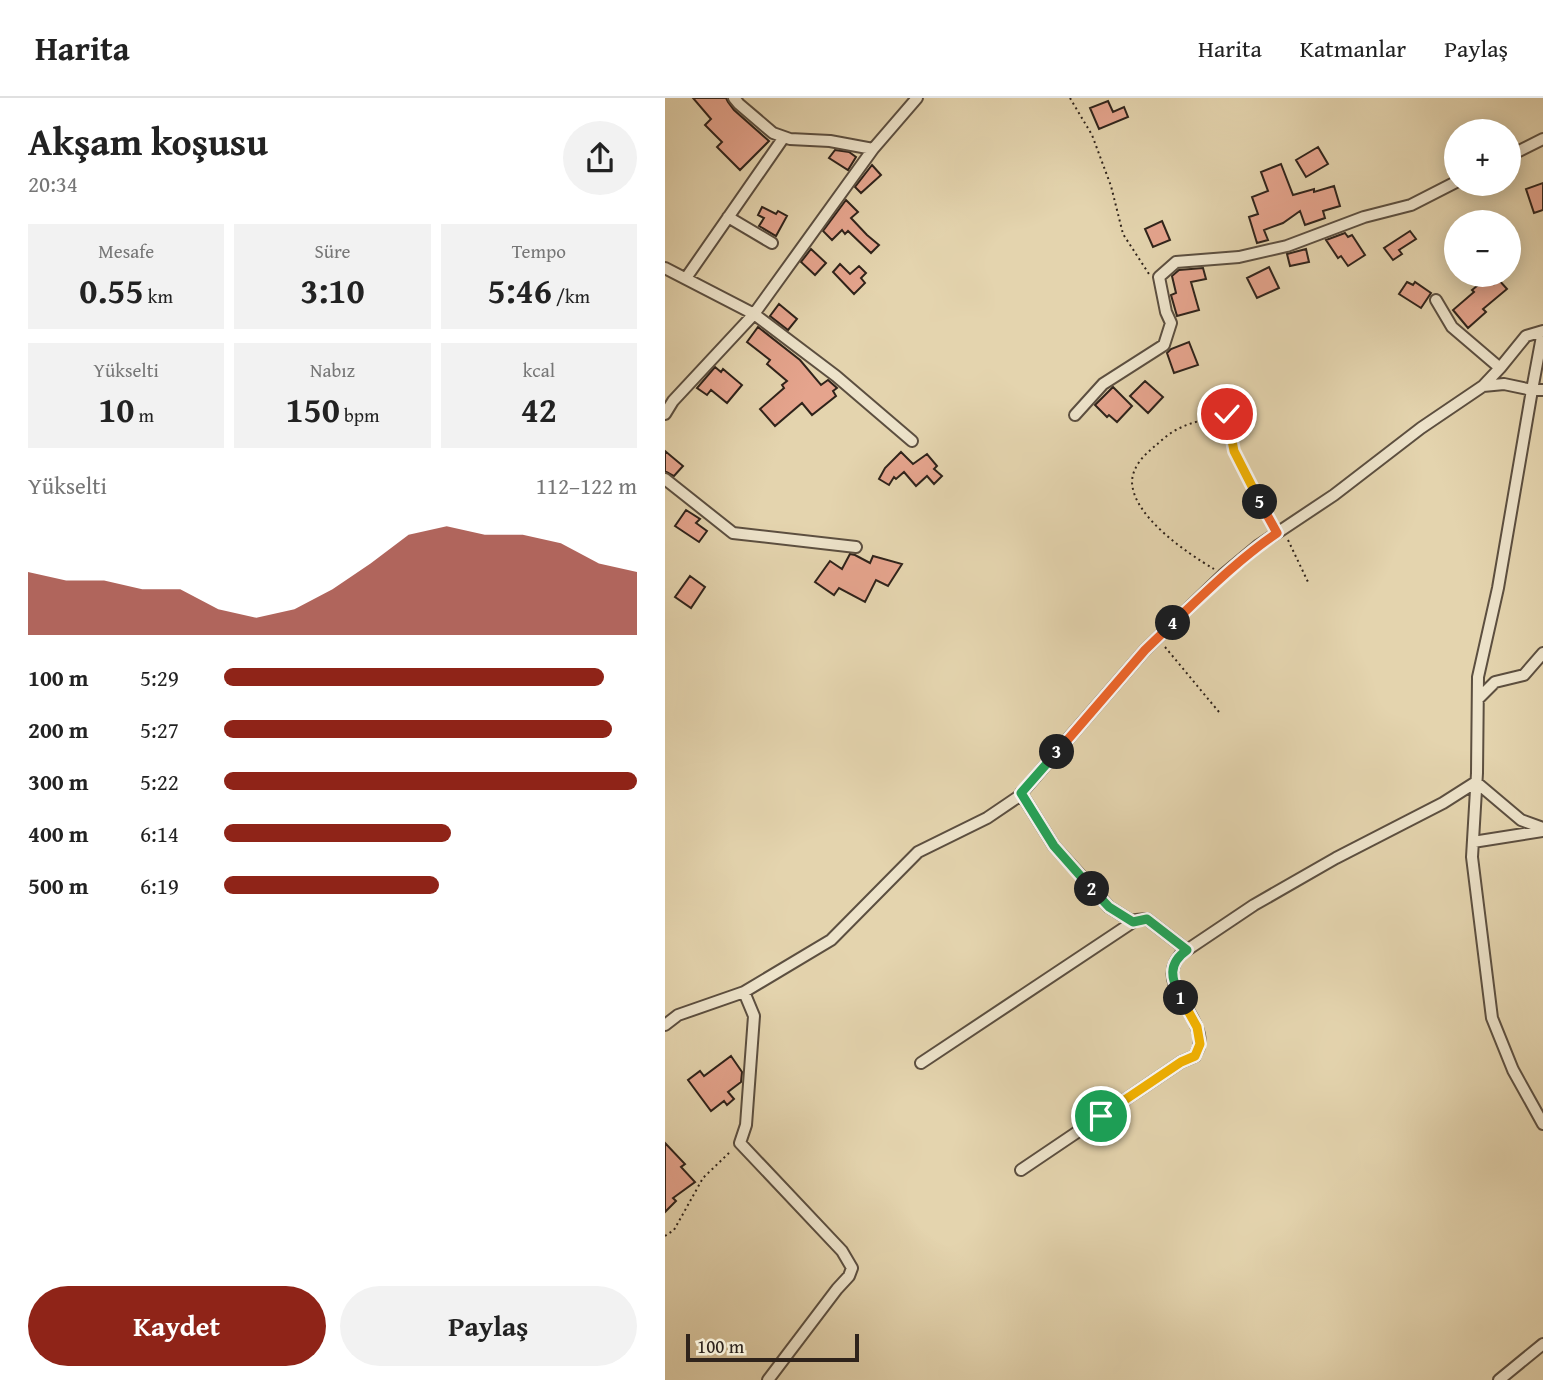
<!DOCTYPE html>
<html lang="tr">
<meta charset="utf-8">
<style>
:root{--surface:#fff;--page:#f2f2f2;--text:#222;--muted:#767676;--line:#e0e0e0;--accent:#8f2418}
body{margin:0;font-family:"Gentium Book Plus",serif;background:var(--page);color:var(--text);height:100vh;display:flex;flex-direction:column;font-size:26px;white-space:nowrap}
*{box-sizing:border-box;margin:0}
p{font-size:23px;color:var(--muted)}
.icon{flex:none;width:38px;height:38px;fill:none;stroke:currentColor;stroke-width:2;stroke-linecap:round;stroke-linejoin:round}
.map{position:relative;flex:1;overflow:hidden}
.details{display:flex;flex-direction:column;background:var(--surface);width:665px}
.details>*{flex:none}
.controls{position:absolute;left:779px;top:21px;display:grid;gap:14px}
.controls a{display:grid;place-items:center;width:77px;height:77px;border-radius:50%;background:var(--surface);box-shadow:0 4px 18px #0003;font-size:35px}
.scale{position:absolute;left:21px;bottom:18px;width:173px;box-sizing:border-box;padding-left:7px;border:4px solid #2f231b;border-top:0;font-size:19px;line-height:24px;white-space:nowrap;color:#2f231b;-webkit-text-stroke:5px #ede3ca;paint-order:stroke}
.pin{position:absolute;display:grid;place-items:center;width:60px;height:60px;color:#fff;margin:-30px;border:4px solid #fff;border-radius:50%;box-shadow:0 2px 7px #0007}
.km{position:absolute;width:35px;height:35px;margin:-18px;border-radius:50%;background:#222;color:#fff;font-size:19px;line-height:35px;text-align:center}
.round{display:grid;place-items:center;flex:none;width:74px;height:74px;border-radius:37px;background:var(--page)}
.head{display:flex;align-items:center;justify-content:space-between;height:119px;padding:0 28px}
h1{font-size:38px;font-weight:800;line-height:52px}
.stats{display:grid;grid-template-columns:repeat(3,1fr);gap:10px;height:119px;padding:7px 28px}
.stats div{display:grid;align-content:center;border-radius:0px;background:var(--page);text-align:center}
.stats b{font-size:35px;font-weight:800}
.stats small{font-size:19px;font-weight:400}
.stats p{font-size:19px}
.chart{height:196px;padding:14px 28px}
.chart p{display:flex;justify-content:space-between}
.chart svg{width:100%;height:126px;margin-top:7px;fill:var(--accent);opacity:.7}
.button{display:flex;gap:14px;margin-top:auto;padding:14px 28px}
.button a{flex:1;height:80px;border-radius:42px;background:var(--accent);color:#fff;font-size:28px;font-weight:800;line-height:80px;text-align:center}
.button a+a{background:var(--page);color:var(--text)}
ul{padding:0 28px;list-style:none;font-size:23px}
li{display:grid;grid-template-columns:112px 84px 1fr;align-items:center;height:52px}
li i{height:18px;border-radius:9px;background:var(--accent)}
header{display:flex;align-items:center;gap:42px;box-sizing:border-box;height:98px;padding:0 35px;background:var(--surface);border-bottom:2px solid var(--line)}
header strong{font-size:33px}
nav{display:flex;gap:38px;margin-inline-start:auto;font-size:24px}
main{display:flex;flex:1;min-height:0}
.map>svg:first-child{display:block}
</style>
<header>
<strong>Harita</strong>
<nav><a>Harita</a><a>Katmanlar</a><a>Paylaş</a></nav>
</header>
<main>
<section class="details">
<div class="head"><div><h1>Akşam koşusu</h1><p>20:34</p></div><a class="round"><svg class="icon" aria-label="share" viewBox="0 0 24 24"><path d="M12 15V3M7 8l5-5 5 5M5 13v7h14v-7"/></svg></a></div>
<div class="stats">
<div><p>Mesafe</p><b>0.55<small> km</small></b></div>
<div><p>Süre</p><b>3:10</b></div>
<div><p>Tempo</p><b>5:46<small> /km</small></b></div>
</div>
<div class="stats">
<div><p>Yükselti</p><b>10<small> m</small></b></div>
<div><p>Nabız</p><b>150<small> bpm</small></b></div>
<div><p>kcal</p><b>42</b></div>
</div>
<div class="chart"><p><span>Yükselti</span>112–122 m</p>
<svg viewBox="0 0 160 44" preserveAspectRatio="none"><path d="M0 44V22L10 25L20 25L30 28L40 28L50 35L60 38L70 35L80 28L90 19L100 9L110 6L120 9L130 9L140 12L150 19L160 22V44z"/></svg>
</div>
<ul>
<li><b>100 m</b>5:29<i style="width:92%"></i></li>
<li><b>200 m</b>5:27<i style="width:94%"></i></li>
<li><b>300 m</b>5:22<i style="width:100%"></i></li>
<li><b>400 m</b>6:14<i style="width:55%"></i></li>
<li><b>500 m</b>6:19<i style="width:52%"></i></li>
</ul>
<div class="button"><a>Kaydet</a><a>Paylaş</a></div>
</section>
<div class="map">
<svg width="878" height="1282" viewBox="0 0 878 1282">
<rect width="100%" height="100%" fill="#e4d4ae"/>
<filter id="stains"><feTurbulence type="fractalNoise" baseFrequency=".00286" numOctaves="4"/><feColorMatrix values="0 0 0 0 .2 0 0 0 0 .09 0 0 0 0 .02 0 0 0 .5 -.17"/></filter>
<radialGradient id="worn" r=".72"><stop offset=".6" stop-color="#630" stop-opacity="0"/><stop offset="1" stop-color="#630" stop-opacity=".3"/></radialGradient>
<path fill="#e5a48d" stroke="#2f231b" stroke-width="2" d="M28,0h33l2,4 6,8 35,31 -29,29 -23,-23 5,-5 -17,-17 6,-6z
M443,3l5,11 11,-5 4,10 -29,12 -9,-21z
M653,49l10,17 -22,13 -10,-17z
M170,52l14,2 7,5 -8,13 -19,-12z
M616,66l12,31 21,-6v3l20,-6 6,20 -17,5 2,7 -20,7 -5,-14 -17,12 -19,7 4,10 -11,3 -8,-26 9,-3 -6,-17 16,-6 -7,-19z
M207,67l9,10 -20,18 -6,-6z
M878,85v27l-9,3 -8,-24z
M181,102l12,12 -7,6 16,17 12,10 -8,8 -23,-22 -3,3 -3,-4 -10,10 -9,-9z
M97,109l14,7 2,-3 9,5 -11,20 -17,-10 5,-8 -6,-3z
M497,123l8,19 -17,7 -8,-18z
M745,133l6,8 -17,11 3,4 -9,6 -9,-12z
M680,135l3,4 4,-2 13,20 -17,11 -7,-10 -3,2 -12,-18z
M146,151l15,14 -11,12 -14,-13z
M641,151l3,13 -19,4 -3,-12z
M175,166l10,10 9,-8 7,7 -5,5 4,5 -11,11 -21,-22z
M604,169l10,21 -22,10 -10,-20z
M538,170l3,11 -15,3 8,28 -22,6 -6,-21 5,-2 -4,-17 7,-6z
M823,179l6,7 5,-4 8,9 -24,20 3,3 -18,16 -15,-18 21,-18 -2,-2z
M742,184l6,3 2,-3 16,11 -10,15 -22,-14z
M114,206l18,15 -9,11 -18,-14z
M93,229l42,33 21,25 7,-5 9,8 -4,3 3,5 -24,19 -10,-12 -27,23 -15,-17 24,-21 -2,-3 5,-4 -20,-17 3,-4 -23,-18z
M524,244l9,23 -24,8 -7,-20 4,-4z
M50,269l6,5 2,-3 19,16 -15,18 -16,-13 -4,5 -10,-7z
M480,283l18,16 -15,16 -18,-17z
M448,289l19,19 -15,16 -8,-7 -2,2 -12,-12z
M0,353l18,15 -9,10 -9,-5z
M236,354l12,12 14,-10 10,12 -3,3 8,7 -8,8 -7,-8 -11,10 -12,-14 -8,7 -2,-2 -5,8 -10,-6 6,-11z
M21,412l14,9 -4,4 11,8 -8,11 -24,-16z
M185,456l5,1 15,8 3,-7 29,8 -14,22 -12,-6 -11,22 -26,-14 -5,7 -19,-13 15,-21 12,8z
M25,478l15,11 -14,21 -16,-11z
M66,958l11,16 -1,10 -13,10 6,7 -7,6 -3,-4 -13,10 -23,-31 12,-9 4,5z
M0,1045l20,21 -4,3 14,15 -22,16 3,3 -11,11z"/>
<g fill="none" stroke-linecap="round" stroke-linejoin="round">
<g stroke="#5c4f40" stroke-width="14">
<path id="street" d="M69,0l5,6 34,29 17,6 40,2 43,8
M844,58l34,-17
M63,119l44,26
M0,170l89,46 82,62 76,65
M21,180l98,-141
M878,233l-11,59h11
M835,270l26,-32 17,-5
M818,288l21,-2 28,6 -34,198 -20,89 -1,96 -5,84 20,161 21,52 30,54
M0,316l8,-13 81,-87 119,-165 44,-51
M410,317l28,-31 61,-39 7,-22 -5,-11 -7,-35 17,-15 63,-5 48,-11 77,-29 47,-12 45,-23
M0,381l68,54 123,14
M813,601l17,-17 29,-7 19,-22
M356,695l33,53 55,61 24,15
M808,744l70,-11
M79,894l10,24 -8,109 -6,18 102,108 10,17 -3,8 -12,13 -69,91
M0,927l13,-10 66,-23 87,-52 87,-88 69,-34 31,-21 127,-147 78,-75 36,-30 75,-50 87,-67 62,-42 17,-18 -48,-41 -16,-27
M256,965l215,-143 11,-1 40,31
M356,1072l160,-108 14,-6c1,-4 4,-7 4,-10 6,-27 -37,-57 -24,-83 1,-3 4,-6 6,-9l73,-49 82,-47 107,-55 33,-21 45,38 22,8
M834,1282l44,-36"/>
</g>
<path stroke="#2f231b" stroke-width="2" stroke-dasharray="2 3.5" stroke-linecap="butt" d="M405,0l22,37 19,51 12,48 26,40
M623,442l20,42
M549,471c-27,-16 -82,-53 -82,-88 1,-15 12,-26 23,-35 6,-5 13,-12 21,-16 16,-9 34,-11 51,-16l7,37 37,71
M500,549l54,65
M0,1138l9,-6 29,-52 28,-27"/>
<use href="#street" stroke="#ede3ca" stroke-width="10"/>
</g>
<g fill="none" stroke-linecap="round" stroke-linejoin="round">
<g stroke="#fff" stroke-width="14">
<path id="split-1" d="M436,1018l80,-54 14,-6 5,-12 -3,-17 -16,-29"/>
</g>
<g stroke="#fff" stroke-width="14">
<path id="split-2" d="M427,791l17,18 24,15 14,-3 40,31c-20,14 -16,29 -6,48"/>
</g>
<g stroke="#fff" stroke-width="14">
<path id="split-3" d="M392,654l-36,41 33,53 38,43"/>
</g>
<g stroke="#fff" stroke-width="14">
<path id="split-4" d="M392,654l88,-102 28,-27"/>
</g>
<g stroke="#fff" stroke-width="14">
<path id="split-5" d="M508,525c34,-32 66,-64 104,-90l-17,-31"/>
</g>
<g stroke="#fff" stroke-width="14">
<path id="split-6" d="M562,316l7,37 26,51"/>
</g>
<use href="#split-1" stroke="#f5b400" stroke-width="9"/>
<use href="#split-2" stroke="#22a559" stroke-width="9"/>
<use href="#split-3" stroke="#22a559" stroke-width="9"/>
<use href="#split-4" stroke="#f0652b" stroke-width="9"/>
<use href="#split-5" stroke="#f0652b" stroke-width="9"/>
<use href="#split-6" stroke="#f5b400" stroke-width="9"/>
</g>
<rect width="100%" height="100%" filter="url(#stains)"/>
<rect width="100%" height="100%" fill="url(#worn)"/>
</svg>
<div class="controls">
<a>+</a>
<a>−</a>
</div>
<div class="scale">100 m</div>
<div class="pin" style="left:436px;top:1018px;background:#1e9e55"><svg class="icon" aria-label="arrive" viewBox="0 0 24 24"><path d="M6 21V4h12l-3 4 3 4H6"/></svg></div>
<div class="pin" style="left:562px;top:316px;background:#d93025"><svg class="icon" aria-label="check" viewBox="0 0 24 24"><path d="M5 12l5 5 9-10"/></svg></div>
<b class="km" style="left:516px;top:900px">1</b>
<b class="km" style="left:427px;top:791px">2</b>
<b class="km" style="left:392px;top:654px">3</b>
<b class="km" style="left:508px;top:525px">4</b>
<b class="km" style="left:595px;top:404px">5</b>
</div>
</main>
